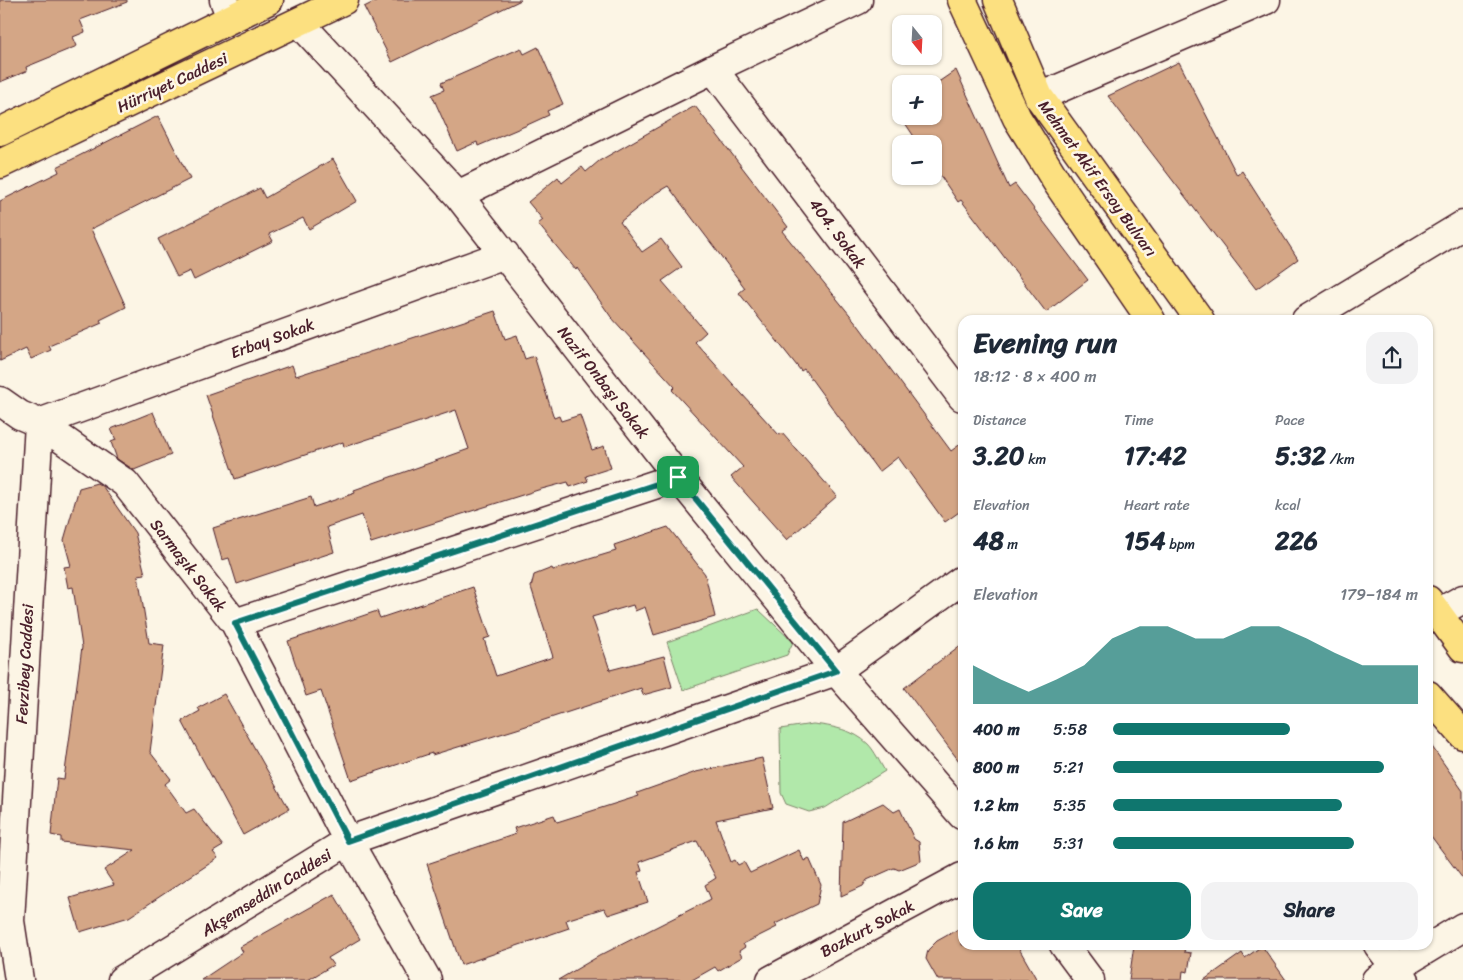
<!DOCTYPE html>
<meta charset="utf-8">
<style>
:root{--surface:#fff;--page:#f2f2f3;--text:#1f2937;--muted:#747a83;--accent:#0f766e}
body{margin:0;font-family:Sriracha,sans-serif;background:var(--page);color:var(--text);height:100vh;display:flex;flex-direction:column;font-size:19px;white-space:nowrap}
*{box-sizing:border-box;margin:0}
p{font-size:16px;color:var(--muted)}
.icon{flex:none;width:28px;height:28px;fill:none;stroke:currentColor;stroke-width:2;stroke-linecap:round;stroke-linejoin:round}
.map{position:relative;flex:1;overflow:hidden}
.sheet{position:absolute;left:958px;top:315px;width:475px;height:635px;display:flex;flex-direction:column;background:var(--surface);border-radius:15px;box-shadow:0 1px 4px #0004}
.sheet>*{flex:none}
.needle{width:32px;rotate:162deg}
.controls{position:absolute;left:892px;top:15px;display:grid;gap:10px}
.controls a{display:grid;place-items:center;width:50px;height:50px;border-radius:10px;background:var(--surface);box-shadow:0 1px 4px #0004;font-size:25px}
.pin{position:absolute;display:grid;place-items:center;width:42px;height:42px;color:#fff;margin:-21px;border-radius:10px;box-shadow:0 2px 8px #0006}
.round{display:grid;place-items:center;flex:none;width:52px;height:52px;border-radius:15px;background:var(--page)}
.summary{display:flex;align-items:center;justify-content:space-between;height:85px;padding:0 15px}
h1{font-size:28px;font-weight:700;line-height:38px}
.stats{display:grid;grid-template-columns:repeat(3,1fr);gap:8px;height:85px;padding:5px 15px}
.stats div{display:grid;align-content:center}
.stats b{font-size:25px;font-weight:700}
.stats small{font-size:14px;font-weight:400}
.stats p{font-size:14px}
.chart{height:140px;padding:10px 15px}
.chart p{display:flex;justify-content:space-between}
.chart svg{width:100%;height:90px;margin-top:5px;fill:var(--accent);opacity:.7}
.cta{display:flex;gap:10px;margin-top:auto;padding:10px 15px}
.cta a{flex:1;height:58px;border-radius:15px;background:var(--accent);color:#fff;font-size:20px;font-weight:700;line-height:58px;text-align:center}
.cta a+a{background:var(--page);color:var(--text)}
ul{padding:0 15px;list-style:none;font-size:16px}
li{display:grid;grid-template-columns:80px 60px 1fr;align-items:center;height:38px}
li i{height:12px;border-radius:6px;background:var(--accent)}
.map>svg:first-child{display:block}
</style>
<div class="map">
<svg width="1463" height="980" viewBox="0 0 1463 980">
<rect width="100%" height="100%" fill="#fcf5e5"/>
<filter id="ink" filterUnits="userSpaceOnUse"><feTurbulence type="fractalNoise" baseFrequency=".02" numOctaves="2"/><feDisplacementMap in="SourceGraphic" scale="10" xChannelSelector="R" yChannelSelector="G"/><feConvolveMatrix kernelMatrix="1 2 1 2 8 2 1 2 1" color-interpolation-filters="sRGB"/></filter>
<g filter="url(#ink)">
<path fill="#b1e8aa" stroke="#7e846a" d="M758,609l35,33 -6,13 -104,35 -16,-48z
M813,724c19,2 41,6 55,20 7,7 12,19 17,27l-60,37 -16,4 -23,-8 -5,-11 -1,-64z"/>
<path fill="#d4a686" stroke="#4a1f2b" d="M0,0h127v2l-47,18 5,12 -12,5 4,9 -51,21 1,4 -27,11z
M378,0h143l-129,62 -28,-55z
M538,47l25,57 -16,7 2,4 -24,11 -47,20 -1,-4 -20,9 -25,-56 12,-5 -3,-7 80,-35 3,6z
M1179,62l58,113 5,-4 56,88 -42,30 -148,-193z
M956,70l53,118 6,-4 73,96 -42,32 -85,-112 -3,2 -24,-36v-22h-15l-22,-33 4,-3v8h33v-31z
M695,106l93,121 -6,4 76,94 93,126 11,-8v67l-17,12 -47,-65 -19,15 -75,-103 -3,2 -62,-78 6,-5 -77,-102 -12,7 -36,29 22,30 19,-13 21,28 -20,14 44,51 -11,10 84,93 3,-2 55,63 -50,44 -56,-63 12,-10 -71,-77 3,-3 -64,-70 -34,-49 -1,2 -38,-46 5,-4 -15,-18 30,-25 4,6 20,-16 4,5 13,-11z
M158,116l32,63 -99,50 35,78 -26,13 2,3 -53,23 2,4 -20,9 -5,-10 -26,12v-160l59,-29 -2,-5z
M333,159l24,42 -48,28 -6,-11 -34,16 4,7 -79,39 -4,-9 -13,6 -19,-38 102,-51 5,10z
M495,311l10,28 12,-4 8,24 9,-3 20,62 5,-2 2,5 19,-6 12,35 12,-4 7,22 -25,8 2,5 -18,6 -2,-5 -30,8 -167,53 -9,-28 -35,12 7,25 -97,32 -8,-26 -7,2 -9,-32 98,-31 3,10 41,-14 -1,-3 115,-41 -13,-39 -112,37 -1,-5 -108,37 -29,-84 86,-30 4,11z
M153,412l18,43 -37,15 -17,-11 -6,-17 5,-2 -5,-11z
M97,483l6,4 32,46 10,41 -7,1 11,68 15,2 -14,107 21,27 -6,5 21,29 8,-4 29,37 -10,6 5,6 -89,59 -49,15 -10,-34 44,-13 -10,-15 31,-20 -74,-8v-5l-10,-2 6,-57 7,1 18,-132 -9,-60 -5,1 -4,-21 7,-1 -7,-26 15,-52z
M668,527l37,47 10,43 -61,18 -9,-28 -10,4 -2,-6 -41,12 18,53 54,-14 8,31 -29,8 -2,-7 -124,41 -85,26v-2l-81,27 -30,-89 -15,5 -18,-55 89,-30 3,7 93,-31 17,50 -6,2 12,37 57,-19 -22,-70 3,-12 18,-7 1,2 63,-19 -2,-6z
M962,644v121l-58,-77z
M224,694l65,115 -46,26 -61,-114 18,-10 -2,-3z
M1428,741l35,50v88l-35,-47z
M762,758l11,50 -57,12 15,42 4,-2 3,5 6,-3 6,11 49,-23 5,11 5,-3 12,27 -4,19 -42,20 2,3 -34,17 2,3 -6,4 3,6 -24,14 -3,-4 -23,13h-134l41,-24 112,-57 -6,-14 11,-7 -19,-37 -58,21 3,9 -4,1 10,30 -40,13 -4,-7 -38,12 3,8 -108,37 -34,-101 89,-30 -2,-6 40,-13 3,7 82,-26 -2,-3 59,-21z
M883,803l11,9 6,-3 14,30 5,3 2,19 -22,9 -5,-2 -27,12 -4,6 -22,10 2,-74z
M334,894l26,45 -32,19 5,7 -25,15h-107l42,-28 -3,-5z
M962,927v18h55l20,35h-99l-12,-21 2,-9 9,-9z
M1134,945l51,2 -1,5 7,1 -3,19 -5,-1 -1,9h-53z
M1262,946l24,34h-82l38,-27 3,5z"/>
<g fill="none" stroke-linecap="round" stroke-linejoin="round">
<g stroke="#4a1f2b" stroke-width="31">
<path id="street" d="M224,0l7,18
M299,22l159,173 220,282 158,194 126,144
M713,69l249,328
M1039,97l227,-97
M458,195l255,-126 145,-69
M1306,320l157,-95
M0,401l20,14 19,8 86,60 110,140 113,218 79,139
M39,423l466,-169
M1438,613l25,-14
M235,623l443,-146
M1064,945l26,35
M1378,945l27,35
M19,980l-9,-59 29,-498
M771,980l191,-103
M1376,980l87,-53"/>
</g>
<g stroke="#4a1f2b" stroke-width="31">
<path id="secondary" d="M122,980l226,-139 488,-170 126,-91"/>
</g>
<g stroke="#4a1f2b" stroke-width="31">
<path id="primary" d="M962,0l55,118 41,66 93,136
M998,0l41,97 161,223
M0,132l269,-132
M0,164l344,-164
M1428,600l35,48
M1428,695l35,40"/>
</g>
<use href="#street" stroke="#fcf5e5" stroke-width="28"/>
<use href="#secondary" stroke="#fcf5e5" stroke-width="28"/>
<use href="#primary" stroke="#fce080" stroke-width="28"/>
</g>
</g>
<g fill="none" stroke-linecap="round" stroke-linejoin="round" filter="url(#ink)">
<g stroke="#fff" stroke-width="10">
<path id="route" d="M678,477l158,194 -488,170 -113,-218z"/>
</g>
<use href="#route" stroke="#0f766e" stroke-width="6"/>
</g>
<g text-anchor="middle" stroke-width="5" stroke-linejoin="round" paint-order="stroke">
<g font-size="16" fill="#4a1f2b" stroke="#fcf5e5">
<text transform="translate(172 82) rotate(-25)" y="6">Hürriyet Caddesi</text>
<text transform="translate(1098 178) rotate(54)" y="6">Mehmet Akif Ersoy Bulvarı</text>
<text transform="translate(838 233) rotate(53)" y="6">404. Sokak</text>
<text transform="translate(272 338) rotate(-20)" y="6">Erbay Sokak</text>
<text transform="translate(604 382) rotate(52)" y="6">Nazif Onbaşı Sokak</text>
<text transform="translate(189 565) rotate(52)" y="6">Sarmaşık Sokak</text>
<text transform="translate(24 664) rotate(-87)" y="6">Fevzibey Caddesi</text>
<text transform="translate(266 892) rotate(-32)" y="6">Akşemseddin Caddesi</text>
<text transform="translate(867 928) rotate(-28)" y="6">Bozkurt Sokak</text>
</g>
</g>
</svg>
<div class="controls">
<a><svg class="needle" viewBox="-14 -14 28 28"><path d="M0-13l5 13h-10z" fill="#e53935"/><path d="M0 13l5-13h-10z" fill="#747a83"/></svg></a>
<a>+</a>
<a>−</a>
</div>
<div class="pin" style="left:678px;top:477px;background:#1e9e55"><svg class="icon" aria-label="arrive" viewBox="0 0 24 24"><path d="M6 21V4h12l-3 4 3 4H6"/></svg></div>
<section class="sheet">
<div class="summary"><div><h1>Evening run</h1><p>18:12 · 8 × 400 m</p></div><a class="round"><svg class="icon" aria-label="share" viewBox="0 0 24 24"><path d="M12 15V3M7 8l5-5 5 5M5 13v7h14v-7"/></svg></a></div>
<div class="stats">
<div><p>Distance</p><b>3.20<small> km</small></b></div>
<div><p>Time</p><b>17:42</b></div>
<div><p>Pace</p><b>5:32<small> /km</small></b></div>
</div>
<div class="stats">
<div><p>Elevation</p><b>48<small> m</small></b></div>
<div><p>Heart rate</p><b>154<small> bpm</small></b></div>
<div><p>kcal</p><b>226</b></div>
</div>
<div class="chart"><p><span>Elevation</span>179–184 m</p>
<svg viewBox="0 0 160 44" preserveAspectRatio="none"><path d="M0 44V25L10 32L20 38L30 32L40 25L50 12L60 6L70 6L80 12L90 12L100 6L110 6L120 12L130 19L140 25L150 25L160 25V44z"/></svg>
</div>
<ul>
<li><b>400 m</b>5:58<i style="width:58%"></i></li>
<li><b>800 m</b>5:21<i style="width:89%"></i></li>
<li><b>1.2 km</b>5:35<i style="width:75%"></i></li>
<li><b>1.6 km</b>5:31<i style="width:79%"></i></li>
</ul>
<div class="cta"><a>Save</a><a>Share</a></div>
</section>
</div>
